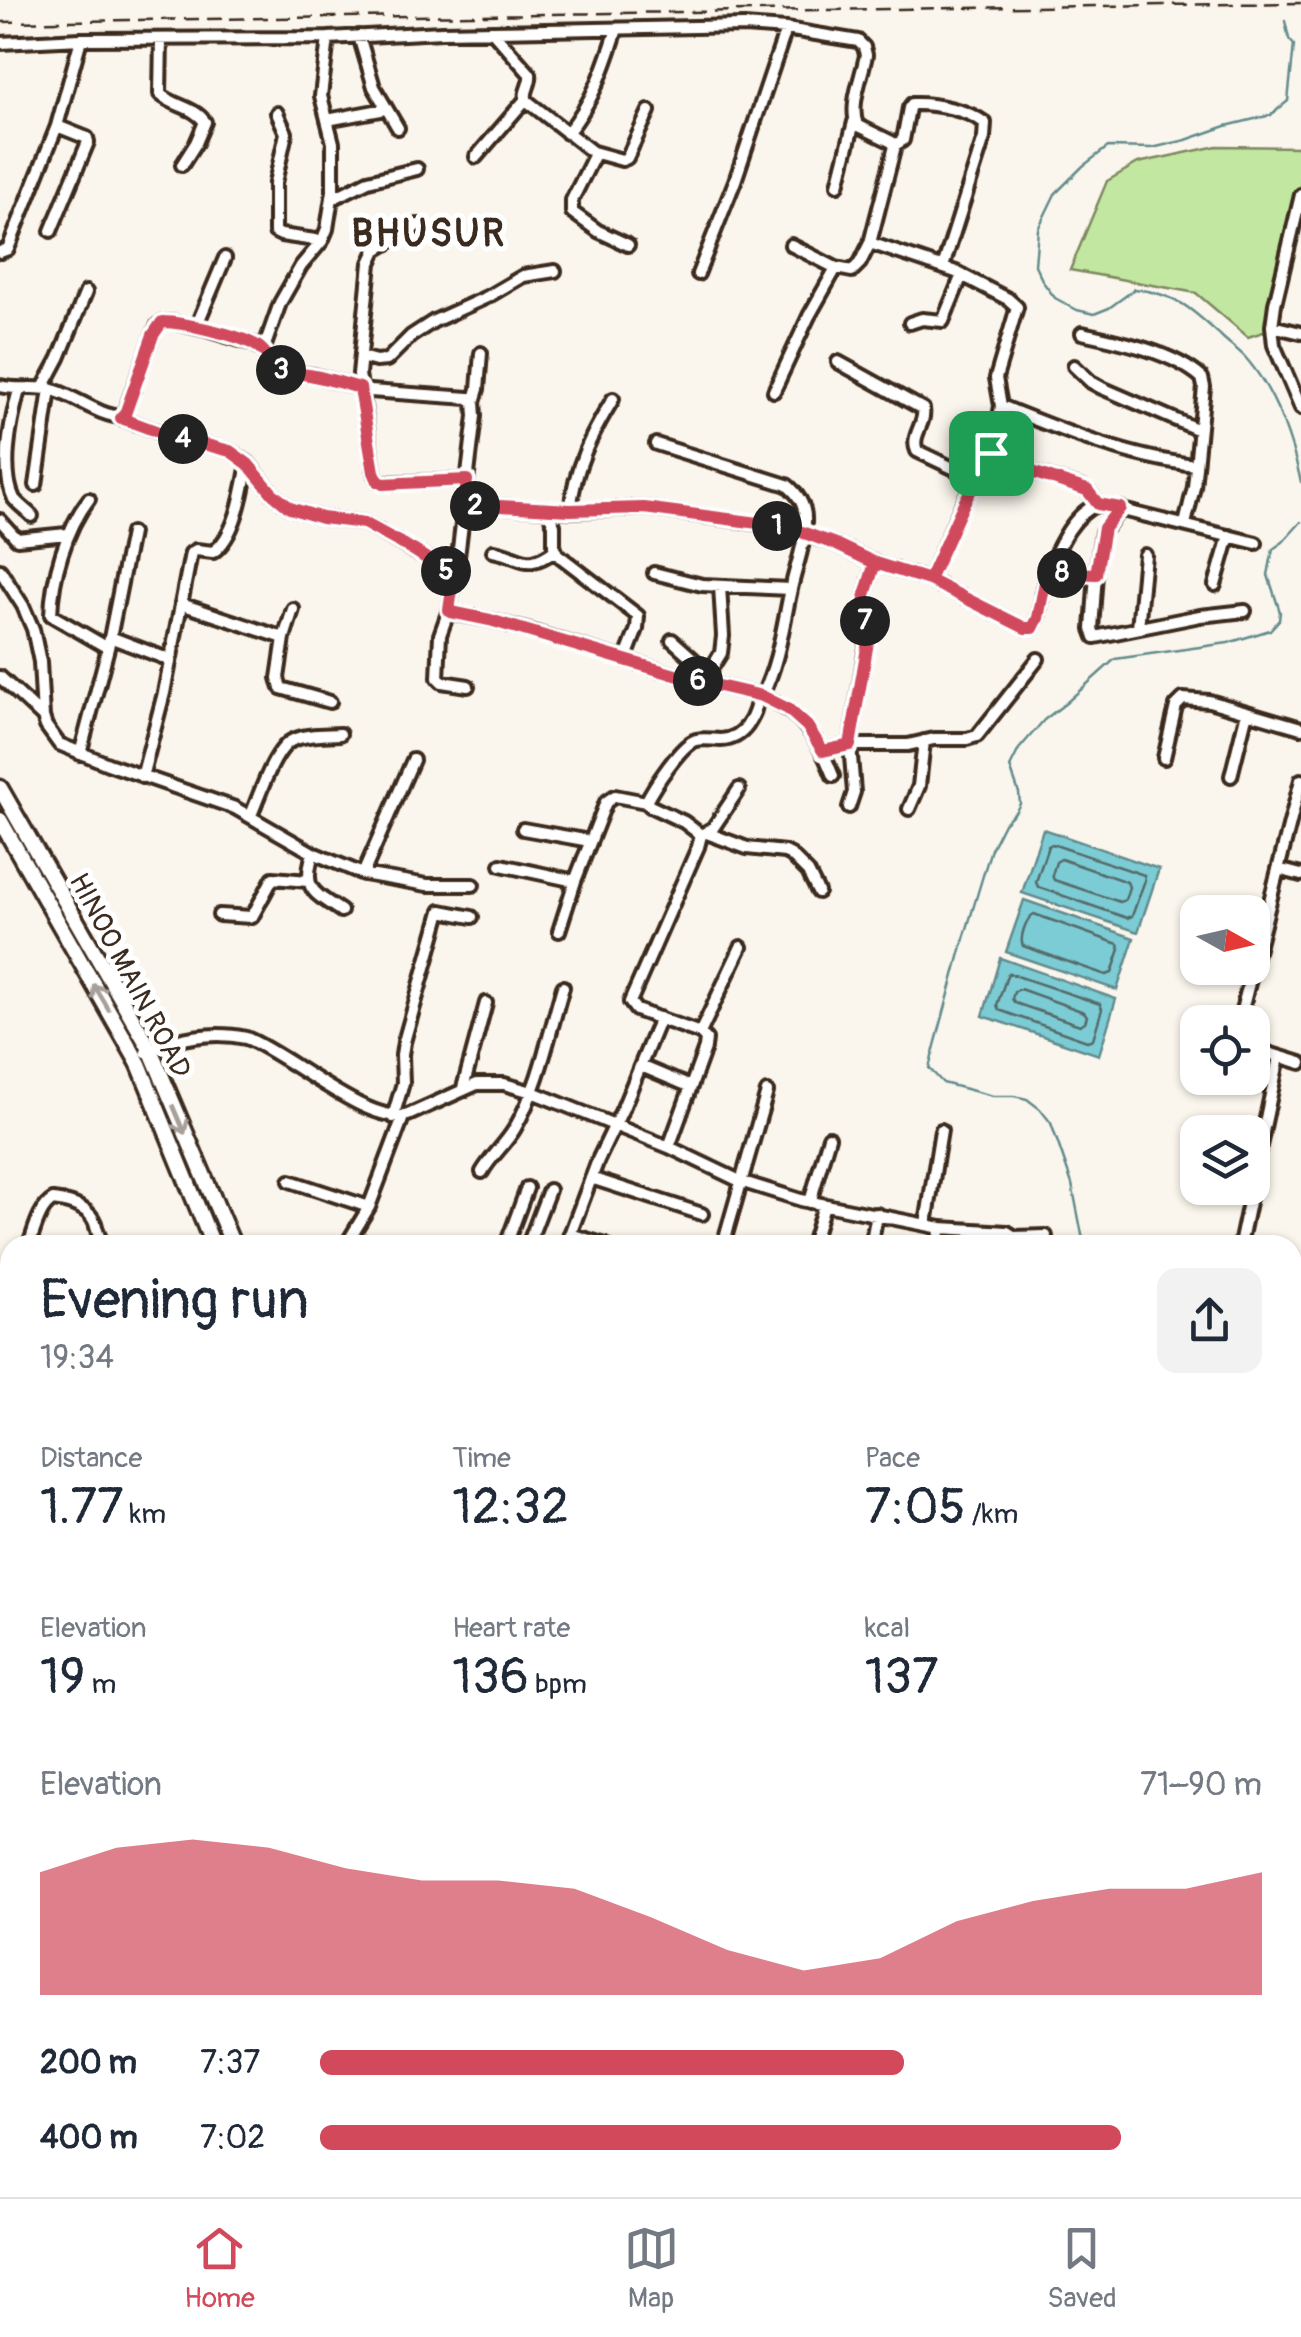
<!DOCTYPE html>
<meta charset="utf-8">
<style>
:root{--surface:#fff;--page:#f2f2f3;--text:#1f2937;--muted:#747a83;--line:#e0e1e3;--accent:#d1495b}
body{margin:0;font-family:Pangolin,sans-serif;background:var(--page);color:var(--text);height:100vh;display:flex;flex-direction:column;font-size:38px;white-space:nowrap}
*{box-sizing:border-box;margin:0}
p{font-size:32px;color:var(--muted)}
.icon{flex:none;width:55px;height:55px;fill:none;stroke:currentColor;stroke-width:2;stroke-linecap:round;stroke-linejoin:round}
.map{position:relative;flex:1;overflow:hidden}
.side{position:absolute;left:0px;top:1235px;width:1302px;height:962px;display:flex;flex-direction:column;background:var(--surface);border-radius:30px 30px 0 0;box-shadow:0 2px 8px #0004}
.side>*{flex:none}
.needle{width:65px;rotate:98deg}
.buttons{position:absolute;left:1180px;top:895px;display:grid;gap:20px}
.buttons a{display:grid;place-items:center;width:90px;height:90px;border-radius:20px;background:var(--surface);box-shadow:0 2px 8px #0004;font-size:50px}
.pin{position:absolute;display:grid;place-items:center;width:85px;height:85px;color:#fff;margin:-42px;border-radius:20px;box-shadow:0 5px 15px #0006}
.km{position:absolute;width:50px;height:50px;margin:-25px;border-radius:50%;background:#222;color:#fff;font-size:28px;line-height:50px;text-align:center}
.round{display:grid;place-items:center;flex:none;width:105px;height:105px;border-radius:20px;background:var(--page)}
.summary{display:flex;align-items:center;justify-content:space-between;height:170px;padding:0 40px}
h1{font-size:55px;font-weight:600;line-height:75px}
.stats{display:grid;grid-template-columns:repeat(3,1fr);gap:15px;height:170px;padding:10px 40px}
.stats div{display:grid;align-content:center}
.stats b{font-size:50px;font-weight:600}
.stats small{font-size:28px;font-weight:400}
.stats p{font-size:28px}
.chart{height:280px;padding:20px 40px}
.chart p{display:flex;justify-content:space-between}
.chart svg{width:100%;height:180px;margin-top:10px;fill:var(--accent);opacity:.7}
ul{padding:0 40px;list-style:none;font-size:32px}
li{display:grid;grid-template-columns:160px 120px 1fr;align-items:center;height:75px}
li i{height:25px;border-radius:12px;background:var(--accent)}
.menu{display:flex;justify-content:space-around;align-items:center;height:140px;border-top:2px solid var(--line);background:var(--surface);font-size:28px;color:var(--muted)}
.menu a{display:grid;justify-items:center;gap:5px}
.menu .active{color:var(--accent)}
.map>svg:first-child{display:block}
</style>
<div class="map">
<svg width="1301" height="2197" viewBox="0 0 1301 2197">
<rect width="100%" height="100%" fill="#fbf6ed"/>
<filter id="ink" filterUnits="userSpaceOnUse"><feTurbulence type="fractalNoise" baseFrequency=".01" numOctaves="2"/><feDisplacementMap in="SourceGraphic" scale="20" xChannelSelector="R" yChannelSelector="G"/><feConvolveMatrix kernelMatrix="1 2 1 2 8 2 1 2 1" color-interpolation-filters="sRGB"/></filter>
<g filter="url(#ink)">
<path fill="#c2e7a1" stroke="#7e8860" stroke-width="2.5" d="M1217,146l84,1v38l-35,146 -18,6 -52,-44 -126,-23 37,-89 31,-18z
M1293,1421l8,2v237l-9,-1z
M1293,1769l8,12v256l-8,11z"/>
<path fill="#7cccd6" stroke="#628b8c" stroke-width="2.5" d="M1043,829l116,40 -21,63 -116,-39z
M1024,900l110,38 -17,52 -111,-38z
M1000,958l116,41 -17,56 -116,-39z"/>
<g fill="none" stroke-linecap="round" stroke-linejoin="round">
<path stroke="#556b68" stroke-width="2.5" d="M1052,844l92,31 1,5 -13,36 -5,2 -89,-31 -2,-5 12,-36z
M1061,859l66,23 2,5 -4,13 -5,2 -66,-22 -2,-5 4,-13z
M1034,914l84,30 2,5 -8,24 -6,2 -83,-29c-4,-8 3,-28 11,-32z
M1008,973l92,31 2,5 -9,30 -6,2 -88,-31 -2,-5z
M1020,989l64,23 3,4 -2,6 -5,3 -65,-22 -3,-4 2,-7z"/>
<path stroke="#628b8c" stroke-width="2.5" d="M1285,21l4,18 5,6 -6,56 -17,14 -45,11 -40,14 -34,8 -44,-1 -25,19 -28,28 -17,35 -3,36 8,17 12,16 22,12 17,4 15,-6 26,-19c42,5 57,20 86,47 7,7 16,13 23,20 31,34 47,82 57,126
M1084,1245l-12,-61 -21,-61 -11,-14 -13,-10 -13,-3h-21l-50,-13 -14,-15 34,-126 28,-93 13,-26 12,-12 4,-7 -1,-11 -9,-26 9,-18 25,-29 22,-17 49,-44 113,-16 42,-13 9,-10 1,-8 -12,-37 5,-26 10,-7 18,-20
M1292,1950v57
M1211,2188l3,9"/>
<g stroke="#3b2a1e" stroke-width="18">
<path id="minor" d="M492,31l38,43c2,10 -8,18 -3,27l68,53 -23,46v12l26,19 30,14
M359,36l15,51 24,41
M161,39l-1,55c13,12 35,13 45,28l-9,21 -14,22
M0,43l81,-4 247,-1 114,-6 302,-6 42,3 72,12 6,6 2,8c-4,22 -17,50 -9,70l35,17 3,4 -25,97 86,29 52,27 9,8 -21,71 5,28 -6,34 -32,63 -34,77
M277,113l9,20 -11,50v49l6,3 41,6
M327,120l59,-11
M57,126l24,-87
M567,133c26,-31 38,-66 50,-104
M895,145l8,-5 6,-32 3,-4c22,-1 56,6 73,19l-1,15 -41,129
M593,152l29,8 5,-2 22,-47
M476,157l50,-58
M838,185l16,-63
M1301,195l-26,109 -3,22 2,19 27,63
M332,199l36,-18 49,-12
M418,225l-42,25 -6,13 -11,111 15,97 4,10 5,2 84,-3
M791,245l45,23 16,3 8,-8 10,-20
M0,252l8,-3 49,-123 30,12 1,4 -37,89
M698,274l37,-93 51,-152
M910,323l12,-4 21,2 19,-46
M1272,326l29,7
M196,327l29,-69
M1082,333c37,8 91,19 120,45l2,9 -10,100 -9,37
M263,351l17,-48 21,-37 21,-25 5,-12 6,-38v-48l-12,-47 7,-58
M361,357l15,4 11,-1 24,-24 23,-15 53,-24 36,-21 32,-5
M838,362l85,47c3,15 -13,27 -6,42l59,28
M1074,366l17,16 11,6 97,42
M0,386c19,5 37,-1 56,5 22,7 43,25 67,26l30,-82 5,-10 4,-3h10l35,8 47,14 9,7 12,14 11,7 27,3 57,16 99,7 5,4 1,14 -16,133 -10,61 8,4 33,6 47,13 152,46 69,16c-2,21 -13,44 -37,45 -8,0 -17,-2 -25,0 -15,4 -43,48 -50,62l4,4 34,16 17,13 -3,12 -68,155 6,8 64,23 6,6 -1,9 -36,99
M43,388l16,-30 27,-66
M19,390c-8,30 -19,80 -5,109 5,6 12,11 18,17
M774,391l35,-75 27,-48
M474,402l4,-13 3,-36
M1001,406c59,24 131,53 195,59
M121,418l43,16 66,17 18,12 25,31 17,14 32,10 42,5 69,39 22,15
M656,444l131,41c10,8 18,20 18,33 1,24 -9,48 -14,71 -8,36 -12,73 -29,107
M991,453l38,18 54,17 7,5 8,11
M36,485l14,-96
M89,499c-23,30 -37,78 -38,116l57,33
M464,506h36l70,5 74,-3 138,19 53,17 40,19 54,17 96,48h8l5,-10 9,-46 49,2 -4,55 3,8 105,-21 45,-5
M548,510l6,15v21l3,8 81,62 -1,13 -12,31
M570,511c5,-45 20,-74 43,-112
M0,520l17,19 50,-5
M493,551c30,5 33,21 62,-1
M0,570l23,36 10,23 7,33 3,55 3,9 13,18 49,20 127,44 78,45 50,21 64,11h46
M1047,572c11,-24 25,-58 51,-68l158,39
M654,573l48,12 89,4
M1096,574l6,-41 19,-25
M1215,585l14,-49
M181,604l103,34 9,-29
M449,610l-9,25 -2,43 4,4 26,4
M1138,628l7,-73
M110,637l60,23
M284,638l-6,40 3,10 49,14
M672,640l36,32
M0,677l43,40
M703,682l18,-29 2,-17 -3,-50
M759,695c42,17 58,40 74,81
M823,751l27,-6h58l26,-6h33l10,-3 61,-77
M80,754l28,-106 23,-115
M1164,758l12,-52 7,-7 26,2 92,27
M1231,776l16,-64
M142,777l22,-84 27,-140 5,-3 17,2c23,-16 30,-62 35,-89
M849,807l5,-15 -4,-47 17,-103 -2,-47 10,-32
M909,809l10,-23 5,-45
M251,815c8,-18 23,-67 42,-75 13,-6 32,-5 47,-6
M523,829l67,12
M707,833l40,15 38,4 6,3 17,17 10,20
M703,834l10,-6 26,-39
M313,853c-11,37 0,39 28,58
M501,865l74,16
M1278,869l23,6
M363,874l50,-114
M219,915l33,2 21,-39 35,3
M559,931l16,-50 31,-79 9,-6 31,6
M1239,1022l62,-242
M1195,1031l3,1
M700,1033l41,-86
M1252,1048l49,15
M146,1052c29,-15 69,-21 100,-14 40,15 121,87 162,77l69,-31h27l28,8 137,55 71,34 61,19 140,28 66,4 8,5 2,8
M641,1066l50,21
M463,1088l23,-85
M393,1117l10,-34 -1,-28 2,-13 37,-131 31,6
M482,1172c9,-16 24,-28 33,-44 24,-42 34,-94 48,-141
M591,1178l111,36
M290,1181l79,26
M1252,1184l27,-127
M810,1202l19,-65
M926,1224l15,-94
M570,1234l36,11
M1015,1237l31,-1
M352,1238l25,7
M29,1245c6,-16 10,-37 24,-45 16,2 36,7 42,23 3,10 3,15 11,22
M346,1245l23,-38 34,-90
M506,1245l21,-57
M528,1245l21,-55
M566,1245l32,-85 25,-52 37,-90
M723,1245l44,-153
M812,1245l12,-40
M871,1245l6,-31
M937,1245l4,-17
M1240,1245l12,-57
M1292,1297l9,2
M0,1326l10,-27
M1292,1412l9,1
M0,1640l10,4
M0,1692l10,-18
M4,1886l6,-15
M1295,2094l6,2
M164,2188l25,8h9l7,-8
M319,2188l22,9
M607,2188l22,9
M989,2188l30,9
M1257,2193l6,4
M38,2197l1,-9
M139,2197l1,-9
M302,2197l5,-9
M786,2197l4,-9
M1069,2197l4,-9"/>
</g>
<g stroke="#3b2a1e" stroke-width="19">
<path id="tertiary" d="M0,1369l10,4
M0,1385l10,3
M494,2188l2,9"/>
</g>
<g stroke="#3b2a1e" stroke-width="21">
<path id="secondary" d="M0,788l150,261 83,196
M0,820l139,244 74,181
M1292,2178l9,4
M1286,2188l15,7"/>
</g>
<use href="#minor" stroke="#fff" stroke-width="10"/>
<use href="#tertiary" stroke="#fff" stroke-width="11"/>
<use href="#secondary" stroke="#fff" stroke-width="14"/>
<path stroke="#3b2a1e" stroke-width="2.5" stroke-dasharray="15 8" stroke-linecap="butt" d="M0,22l1301,-19"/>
</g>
<defs><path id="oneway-shaft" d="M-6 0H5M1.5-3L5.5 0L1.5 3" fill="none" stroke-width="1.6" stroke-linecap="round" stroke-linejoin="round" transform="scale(2.5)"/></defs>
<g stroke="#a79f9a">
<use href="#oneway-shaft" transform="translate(101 997) rotate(-121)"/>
<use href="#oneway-shaft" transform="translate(179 1120) rotate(67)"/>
</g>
</g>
<g fill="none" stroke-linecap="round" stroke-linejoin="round" filter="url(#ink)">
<g stroke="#fff" stroke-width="20">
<path id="route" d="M991,453l-27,50 -35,77 -54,-17 -40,-19 -39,-14 -30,-6 -122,-16 -74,2 -70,-4h-36l3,-26 -84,4 -5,-3 -4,-9 -14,-84c-15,-4 -31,-9 -46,-12 -10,-3 -22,-1 -31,-5 -11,-5 -14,-15 -22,-22 -14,-13 -80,-27 -99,-27l-9,13 -28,79 -4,4 43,16 66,17 18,13 25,30 17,14 32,10 42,5 51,28 39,26 -5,33 2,2 39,8 199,59 73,17 26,13 19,17 16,25 27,-6 18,-103 -4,-32 1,-15 10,-32 54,17 96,48h8l5,-10 9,-46 49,2 8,-46 16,-20 -22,-4 -11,-14 -58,-19 -38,-18"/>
</g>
<use href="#route" stroke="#d1495b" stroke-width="12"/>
</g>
<g text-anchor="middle" stroke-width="10" stroke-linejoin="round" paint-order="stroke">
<g font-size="28" fill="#3b2a1e" stroke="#fff">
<text transform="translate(131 975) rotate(62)" y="10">HINOO MAIN ROAD</text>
</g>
<g font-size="38" font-weight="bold" letter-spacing="2.5" fill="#3b2a1e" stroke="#fff">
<text x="429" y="246">BHUSUR</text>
</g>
</g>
</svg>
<div class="buttons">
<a><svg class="needle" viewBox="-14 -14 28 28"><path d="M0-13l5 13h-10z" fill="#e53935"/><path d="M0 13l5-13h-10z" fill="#747a83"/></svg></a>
<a><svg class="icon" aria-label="locate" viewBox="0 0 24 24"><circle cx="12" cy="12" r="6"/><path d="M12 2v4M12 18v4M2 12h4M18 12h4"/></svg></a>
<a><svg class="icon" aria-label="layers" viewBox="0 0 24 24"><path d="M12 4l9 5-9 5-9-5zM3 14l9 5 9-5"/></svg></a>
</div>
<div class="pin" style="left:991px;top:453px;background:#1e9e55"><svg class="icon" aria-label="arrive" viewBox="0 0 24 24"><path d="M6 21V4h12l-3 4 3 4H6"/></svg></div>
<b class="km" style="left:777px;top:526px">1</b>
<b class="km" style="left:475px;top:506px">2</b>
<b class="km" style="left:281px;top:370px">3</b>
<b class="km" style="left:183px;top:439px">4</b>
<b class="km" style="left:446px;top:571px">5</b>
<b class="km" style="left:698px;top:681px">6</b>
<b class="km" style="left:865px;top:621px">7</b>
<b class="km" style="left:1062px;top:573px">8</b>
<section class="side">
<div class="summary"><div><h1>Evening run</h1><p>19:34</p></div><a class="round"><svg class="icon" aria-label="share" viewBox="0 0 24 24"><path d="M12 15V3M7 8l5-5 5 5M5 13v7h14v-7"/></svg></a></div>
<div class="stats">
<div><p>Distance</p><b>1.77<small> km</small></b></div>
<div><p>Time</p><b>12:32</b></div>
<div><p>Pace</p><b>7:05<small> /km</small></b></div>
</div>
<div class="stats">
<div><p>Elevation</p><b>19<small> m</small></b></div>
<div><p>Heart rate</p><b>136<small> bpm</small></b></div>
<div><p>kcal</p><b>137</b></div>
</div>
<div class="chart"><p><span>Elevation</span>71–90 m</p>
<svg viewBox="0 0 160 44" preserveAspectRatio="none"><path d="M0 44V14L10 8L20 6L30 8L40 13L50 16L60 16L70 18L80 25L90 33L100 38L110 35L120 26L130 21L140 18L150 18L160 14V44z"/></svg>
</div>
<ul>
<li><b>200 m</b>7:37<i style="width:62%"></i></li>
<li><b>400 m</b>7:02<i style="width:85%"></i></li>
</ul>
</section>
</div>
<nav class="menu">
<a class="active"><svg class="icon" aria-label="home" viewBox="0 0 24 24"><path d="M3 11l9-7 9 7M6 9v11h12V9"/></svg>Home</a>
<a><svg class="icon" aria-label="map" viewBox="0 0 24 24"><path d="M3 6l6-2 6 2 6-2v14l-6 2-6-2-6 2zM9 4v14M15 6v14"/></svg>Map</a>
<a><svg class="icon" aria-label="saved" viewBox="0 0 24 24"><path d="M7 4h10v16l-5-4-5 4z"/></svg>Saved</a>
</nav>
